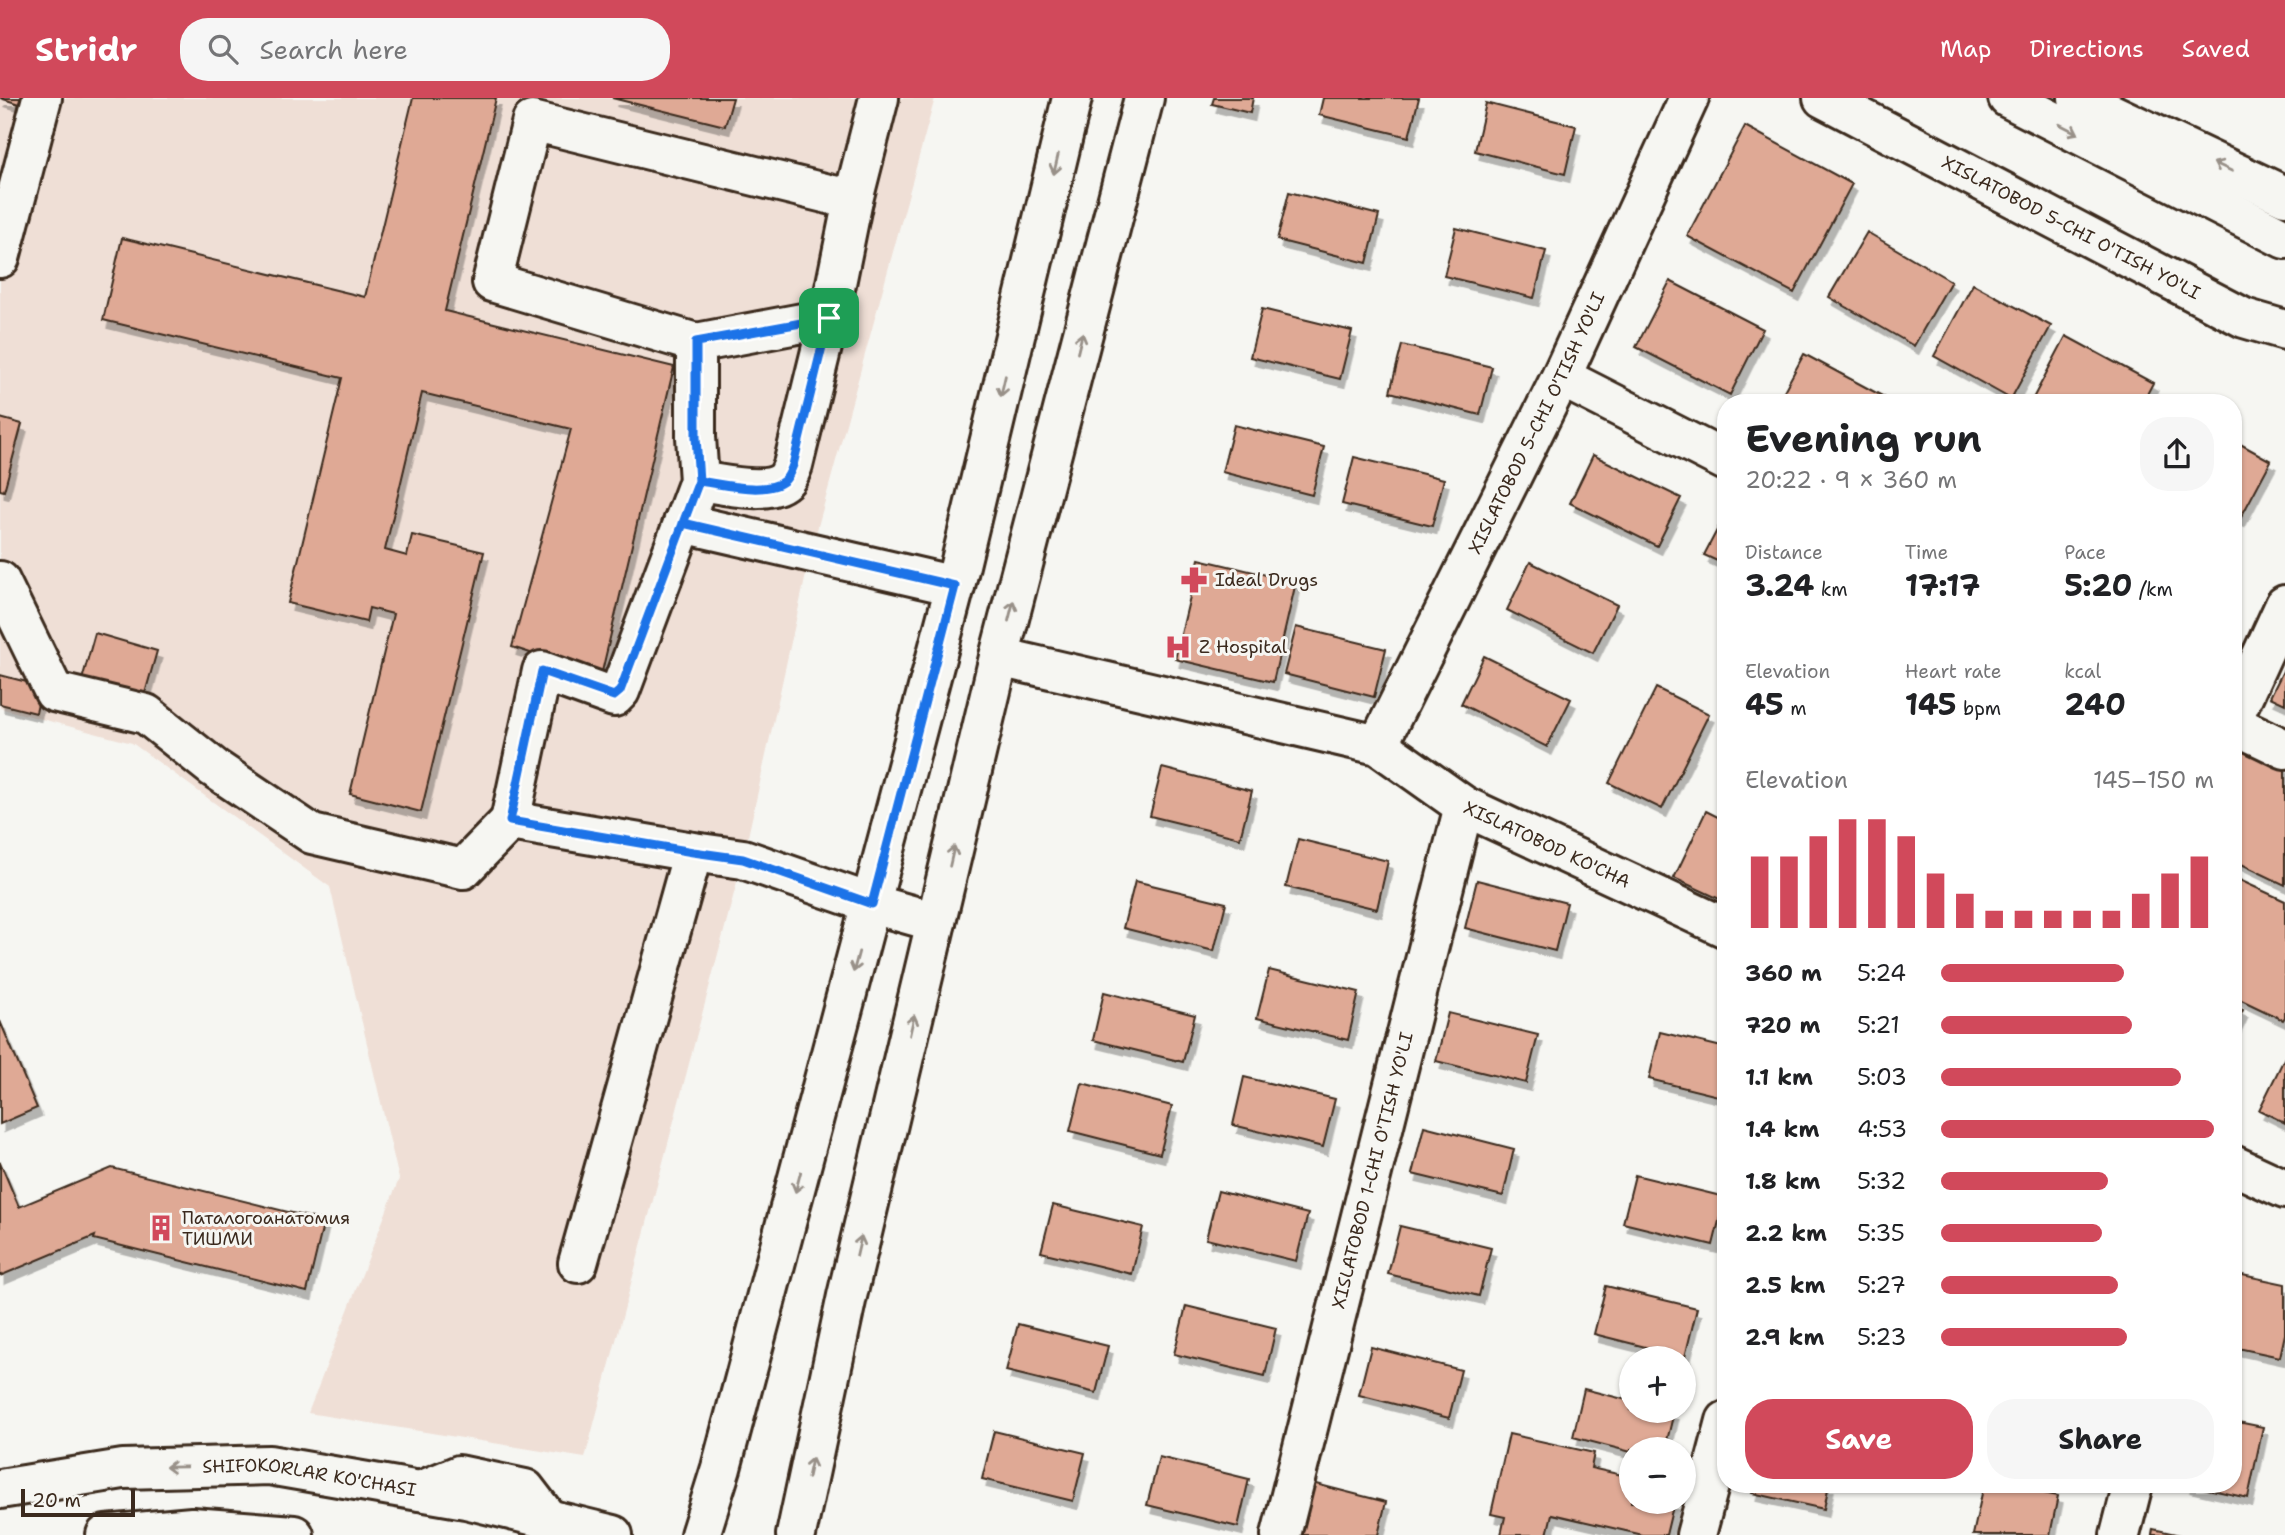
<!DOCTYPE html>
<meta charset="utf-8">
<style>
:root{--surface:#fff;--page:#f6f6f6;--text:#202124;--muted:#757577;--accent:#d1495b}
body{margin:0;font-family:"Shantell Sans",sans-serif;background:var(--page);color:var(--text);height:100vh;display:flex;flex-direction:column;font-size:26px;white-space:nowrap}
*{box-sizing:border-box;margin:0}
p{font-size:23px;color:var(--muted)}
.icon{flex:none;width:38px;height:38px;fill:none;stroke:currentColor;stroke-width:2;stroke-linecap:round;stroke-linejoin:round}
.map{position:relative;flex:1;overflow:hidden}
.side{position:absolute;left:1717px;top:296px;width:525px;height:1099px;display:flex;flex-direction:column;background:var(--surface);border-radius:28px;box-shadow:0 2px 5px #0004}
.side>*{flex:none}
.fabs{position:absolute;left:1619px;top:1248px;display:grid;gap:14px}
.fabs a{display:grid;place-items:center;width:77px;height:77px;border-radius:50%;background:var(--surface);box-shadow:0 2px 5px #0004;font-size:35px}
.scale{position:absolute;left:21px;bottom:18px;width:114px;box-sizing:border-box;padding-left:7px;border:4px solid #3b2a1e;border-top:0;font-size:19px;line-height:24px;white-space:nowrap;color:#3b2a1e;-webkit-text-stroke:5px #f6f6f2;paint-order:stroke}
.pin{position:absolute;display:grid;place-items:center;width:60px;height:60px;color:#fff;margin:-30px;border-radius:14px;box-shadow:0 4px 10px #0006}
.round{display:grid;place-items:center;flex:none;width:74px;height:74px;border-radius:28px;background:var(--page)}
.summary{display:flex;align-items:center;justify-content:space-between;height:119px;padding:0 28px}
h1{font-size:38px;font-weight:700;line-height:52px}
.metrics{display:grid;grid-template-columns:repeat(3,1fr);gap:10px;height:119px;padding:7px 28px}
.metrics div{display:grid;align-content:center}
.metrics b{font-size:30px;font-weight:700}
.metrics small{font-size:19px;font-weight:400}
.metrics p{font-size:19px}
.chart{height:196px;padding:14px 28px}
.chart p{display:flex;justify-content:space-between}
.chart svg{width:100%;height:126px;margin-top:7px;stroke:var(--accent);stroke-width:6}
.primary-button{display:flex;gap:14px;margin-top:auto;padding:14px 28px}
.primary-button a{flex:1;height:80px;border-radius:28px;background:var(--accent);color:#fff;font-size:28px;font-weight:700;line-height:80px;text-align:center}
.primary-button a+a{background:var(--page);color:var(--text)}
ul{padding:0 28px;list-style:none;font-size:23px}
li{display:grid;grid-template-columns:112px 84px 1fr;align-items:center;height:52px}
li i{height:18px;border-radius:9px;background:var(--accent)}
header{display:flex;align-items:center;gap:42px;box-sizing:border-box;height:98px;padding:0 35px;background:var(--accent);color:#fff}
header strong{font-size:33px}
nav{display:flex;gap:38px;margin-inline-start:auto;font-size:24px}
.search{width:490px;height:63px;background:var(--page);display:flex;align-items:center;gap:18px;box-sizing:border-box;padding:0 24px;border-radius:28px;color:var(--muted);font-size:26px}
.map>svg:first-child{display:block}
</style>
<header>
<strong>Stridr</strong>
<div class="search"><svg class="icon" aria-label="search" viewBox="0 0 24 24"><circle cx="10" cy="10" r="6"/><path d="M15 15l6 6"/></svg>Search here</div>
<nav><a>Map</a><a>Directions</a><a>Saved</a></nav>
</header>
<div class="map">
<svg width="2285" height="1437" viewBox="0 0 2285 1437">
<defs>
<filter id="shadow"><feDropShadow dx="4.5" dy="8" stdDeviation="0" flood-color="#0004"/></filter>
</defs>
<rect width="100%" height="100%" fill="#f6f6f2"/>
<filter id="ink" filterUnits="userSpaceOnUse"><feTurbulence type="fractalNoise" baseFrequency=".0143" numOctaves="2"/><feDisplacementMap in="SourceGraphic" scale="14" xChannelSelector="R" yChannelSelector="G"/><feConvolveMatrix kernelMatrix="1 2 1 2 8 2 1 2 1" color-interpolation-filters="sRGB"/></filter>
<g filter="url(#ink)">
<path fill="#efdfd6" d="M0,0h935l-124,454 -68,307 -158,599 -277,-45 91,-234 -69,-292 -198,-144 -132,-35z"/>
<path fill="#dfa995" stroke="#3b2a1e" stroke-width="2" filter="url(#shadow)" d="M0,0h21l-2,6z
M413,0h83l-51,213 229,56 -73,309 -89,-29 59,-218 -149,-36 -37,157 22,6 5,-21 72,17 -63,260 -71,-18 43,-180 -24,-6 -3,14 -78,-19 54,-225 -239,-58 19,-82 243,59z
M612,0h121l-8,28z
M1214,0h39l-3,15 -38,-9z
M1323,0h96l-10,39 -90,-22z
M1486,5l90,23 -11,48 -90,-23z
M1745,28l107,58 -58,109 -107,-57z
M1289,94l90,23 -12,48 -90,-23z
M1456,130l90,23 -12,47 -90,-22z
M1867,134l84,49 -37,65 -85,-49z
M1670,183l93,48 -33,66 -94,-48z
M1973,186l78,42 -40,73 -77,-43z
M1262,211l90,22 -12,48 -90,-22z
M2066,238l87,47 -10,19h-112z
M1402,247l90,22 -12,48 -90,-23z
M1804,256l80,43 -3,5h-103z
M0,320l22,6 -18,67 -4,-1z
M1234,327l90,22 -12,48 -90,-23z
M2233,342l38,21 -31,58 -7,-4z
M1593,357l88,43 -24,48 -87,-43z
M1354,359l90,22 -12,47 -90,-22z
M1726,415v52l-22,-10z
M1199,461l97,23 -23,100 -98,-23z
M1530,464l87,43 -24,48 -86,-43z
M1296,529l90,22 -12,48 -90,-23z
M95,535l62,18 -15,53 -62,-17z
M1484,558l87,43 -24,48 -86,-43z
M2285,569v37l-15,-7z
M0,577l42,11 -6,27 -36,-9z
M1656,590l53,26 -47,95 -53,-26z
M2242,647l43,21v119l-52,-25v-95z
M1162,670l90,23 -12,47 -90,-22z
M1706,713l20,10v81l-52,-24z
M1298,741l90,22 -11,48 -91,-22z
M2233,779l52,24v116l-2,3 -50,-24z
M1477,782l90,23 -12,48 -90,-23z
M1135,783l91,22 -12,48 -91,-23z
M1269,872l90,22 -11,48 -91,-22z
M1104,894l91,23 -12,47 -90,-22z
M2233,908l10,4 -10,21z
M1448,915l90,22 -12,48 -90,-22z
M0,923l37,87 -37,16z
M1660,934l66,16v50l-77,-19z
M2285,959v66l-26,-13z
M1244,979l91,22 -12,48 -90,-22z
M1082,985l90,23 -12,48 -90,-23z
M1424,1028l90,23 -11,47 -91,-22z
M0,1064l19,45 93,-39 212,53 -17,71 -213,-53 1,-3 -95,40z
M1635,1077l90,22 -12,48 -90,-22z
M1218,1093l90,23 -12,47 -90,-22z
M1053,1107l90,22 -11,47 -91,-22z
M1400,1128l91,22 -12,48 -91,-22z
M2233,1175l52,11v50l-5,23 -47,-10z
M1606,1188l91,22 -12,49 -91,-23z
M1186,1208l90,22 -11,48 -91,-22z
M1018,1226l90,22 -12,47 -90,-22z
M1371,1249l90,23 -12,48 -90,-23z
M1584,1291l47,12v9l43,2 -9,37h-34v3l-58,-15z
M2233,1323l30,6 -15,71 -63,-14h48z
M994,1333l91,22 -12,48 -91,-22z
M1509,1336l85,19 -3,15 40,9v25h43l-8,33h-23l-91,-21 -5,21h-46l4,-18 -14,-3z
M1159,1359l90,22 -11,48 -91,-22z
M1308,1384l78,20 -8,33h-83z
M1754,1386h75l-5,25 -72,-16z
M1984,1386h16l58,12 -8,39h-77z
M2153,1431l27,6h-28z"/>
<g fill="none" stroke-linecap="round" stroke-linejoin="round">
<g stroke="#3b2a1e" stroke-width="44">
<g id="minor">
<path id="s1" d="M1823,0l421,220 41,12"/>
<path d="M2008,0l277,141"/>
<path d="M2078,0l207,98"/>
<path d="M0,160l42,-160"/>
<path d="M829,220l-133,25v94l3,44c22,3 69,15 86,-1 4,-4 6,-10 8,-15l36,-147 24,-118 26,-102"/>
<path d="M696,245l-204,-61 40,-161 321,79"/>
<path d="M1561,279l165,84"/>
<path d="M683,425l272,63"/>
<path d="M0,483l54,111 92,22 68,54 98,66 151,35 47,-48 183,31 50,7 129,45 64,18"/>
<path id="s2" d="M999,559l379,88 86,61 262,122"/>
<path d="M2233,620l52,-113"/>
<path d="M2233,626l52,25"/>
<path id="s3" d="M1378,647l183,-368 128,-279"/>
<path d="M510,723l32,-150 72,26 6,-6 79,-210"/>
<path d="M2233,1067l52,24"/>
<path d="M578,1165l115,-411"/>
<path d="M420,1393l39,-16 66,14 23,30"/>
<path id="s4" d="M1281,1437l183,-729"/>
<path d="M1696,1437l30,-114"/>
<path d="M2120,1437l13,-51"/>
</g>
</g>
<g stroke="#3b2a1e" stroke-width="44">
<g id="major">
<path id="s5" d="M0,1391l123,-20 146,-4 197,34 147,36"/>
<path d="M106,1437l86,-8 102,8"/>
<path d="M700,1437l21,-67 234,-882 117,-488"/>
<path d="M796,1437l51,-239 152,-639 145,-559"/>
</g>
</g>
<use href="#minor" stroke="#f6f6f2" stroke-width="38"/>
<use href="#major" stroke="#f6f6f2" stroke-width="38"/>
</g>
<defs><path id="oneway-shaft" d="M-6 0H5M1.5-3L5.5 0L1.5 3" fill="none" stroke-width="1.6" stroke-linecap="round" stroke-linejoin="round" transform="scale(1.75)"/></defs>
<g stroke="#989088">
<use href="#oneway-shaft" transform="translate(2069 31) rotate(27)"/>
<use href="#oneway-shaft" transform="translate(1056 66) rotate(103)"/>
<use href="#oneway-shaft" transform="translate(2223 69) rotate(-155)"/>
<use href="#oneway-shaft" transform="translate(1080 245) rotate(-76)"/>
<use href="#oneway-shaft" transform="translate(1003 288) rotate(103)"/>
<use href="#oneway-shaft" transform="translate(1011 513) rotate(-76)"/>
<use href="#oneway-shaft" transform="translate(952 758) rotate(-77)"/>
<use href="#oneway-shaft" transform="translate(856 864) rotate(105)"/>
<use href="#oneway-shaft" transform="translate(912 927) rotate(-77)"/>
<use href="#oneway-shaft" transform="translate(798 1084) rotate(105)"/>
<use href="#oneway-shaft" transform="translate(859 1148) rotate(-77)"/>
<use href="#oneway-shaft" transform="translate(176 1369) rotate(179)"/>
<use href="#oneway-shaft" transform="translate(810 1370) rotate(-78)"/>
</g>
</g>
<g fill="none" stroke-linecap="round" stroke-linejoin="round" filter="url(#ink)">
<g stroke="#fff" stroke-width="14">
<path id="route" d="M829,220l-36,147c-2,5 -4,11 -8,15 -17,16 -64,4 -86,1l-79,210 -6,5 -72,-25 -32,150 183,31 50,7 129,45 83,-318 -272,-63 16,-42 -3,-44v-95l133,-24"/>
</g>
<use href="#route" stroke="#1a73e8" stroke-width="9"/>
</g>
<defs>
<g id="pharmacy-bare" transform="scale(2.1)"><path d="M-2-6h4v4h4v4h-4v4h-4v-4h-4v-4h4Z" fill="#d1495b" stroke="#f6f6f2" stroke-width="2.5" paint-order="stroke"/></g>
<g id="hospital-bare" transform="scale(2.1)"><path d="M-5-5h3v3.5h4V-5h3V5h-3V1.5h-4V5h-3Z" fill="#d1495b" stroke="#f6f6f2" stroke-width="2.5" paint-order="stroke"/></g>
<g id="building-bare" transform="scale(2.1)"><path d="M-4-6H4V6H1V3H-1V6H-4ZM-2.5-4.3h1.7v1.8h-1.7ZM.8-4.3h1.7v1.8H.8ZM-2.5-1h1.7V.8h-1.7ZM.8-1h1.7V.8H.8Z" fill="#d1495b" stroke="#f6f6f2" stroke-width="2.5" paint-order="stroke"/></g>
</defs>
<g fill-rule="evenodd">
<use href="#pharmacy-bare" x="1194" y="482"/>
<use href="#hospital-bare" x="1178" y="549"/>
<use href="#building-bare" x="161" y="1130"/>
</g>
<g text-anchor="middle" stroke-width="6" stroke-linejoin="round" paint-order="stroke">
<g font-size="18" fill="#3b2a1e" stroke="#f6f6f2">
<text dy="6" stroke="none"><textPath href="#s1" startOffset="280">XISLATOBOD 5-CHI O'TISH YO'LI</textPath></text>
<text dy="6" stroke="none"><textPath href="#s3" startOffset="359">XISLATOBOD 5-CHI O'TISH YO'LI</textPath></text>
<text dy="6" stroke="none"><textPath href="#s2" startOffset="586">XISLATOBOD KO'CHA</textPath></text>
<text dy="6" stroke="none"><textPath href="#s4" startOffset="376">XISLATOBOD 1-CHI O'TISH YO'LI</textPath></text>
<text dy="6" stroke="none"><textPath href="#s5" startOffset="312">SHIFOKORLAR KO'CHASI</textPath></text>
</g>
<g font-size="18" fill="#3b2a1e" stroke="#f6f6f2" text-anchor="start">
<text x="1215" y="488">Ideal Drugs</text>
<text x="1199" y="555">Z Hospital</text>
<text x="182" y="1126">Паталогоанатомия<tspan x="182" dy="21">ТИШМИ</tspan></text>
</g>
</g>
</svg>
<div class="fabs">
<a>+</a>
<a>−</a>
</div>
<div class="scale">20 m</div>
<div class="pin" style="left:829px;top:220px;background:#1e9e55"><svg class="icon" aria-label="arrive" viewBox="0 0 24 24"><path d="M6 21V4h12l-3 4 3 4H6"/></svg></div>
<section class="side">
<div class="summary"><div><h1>Evening run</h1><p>20:22 · 9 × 360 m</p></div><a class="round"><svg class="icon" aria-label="share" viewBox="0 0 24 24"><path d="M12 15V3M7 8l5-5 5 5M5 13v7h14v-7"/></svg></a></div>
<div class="metrics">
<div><p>Distance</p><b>3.24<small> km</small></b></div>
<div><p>Time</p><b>17:17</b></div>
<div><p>Pace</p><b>5:20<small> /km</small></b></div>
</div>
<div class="metrics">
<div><p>Elevation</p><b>45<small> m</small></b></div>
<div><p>Heart rate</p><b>145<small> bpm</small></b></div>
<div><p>kcal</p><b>240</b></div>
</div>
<div class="chart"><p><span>Elevation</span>145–150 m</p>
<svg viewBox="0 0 160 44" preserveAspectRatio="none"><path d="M5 44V19M15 44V19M25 44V12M35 44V6M45 44V6M55 44V12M65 44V25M75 44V32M85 44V38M95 44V38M105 44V38M115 44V38M125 44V38M135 44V32M145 44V25M155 44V19"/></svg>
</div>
<ul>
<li><b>360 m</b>5:24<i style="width:67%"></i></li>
<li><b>720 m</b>5:21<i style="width:70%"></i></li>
<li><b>1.1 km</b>5:03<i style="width:88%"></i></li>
<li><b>1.4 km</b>4:53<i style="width:100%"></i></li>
<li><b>1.8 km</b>5:32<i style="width:61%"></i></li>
<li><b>2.2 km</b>5:35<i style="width:59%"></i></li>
<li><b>2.5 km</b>5:27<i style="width:65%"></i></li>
<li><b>2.9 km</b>5:23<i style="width:68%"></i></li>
</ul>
<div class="primary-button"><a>Save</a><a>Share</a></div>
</section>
</div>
